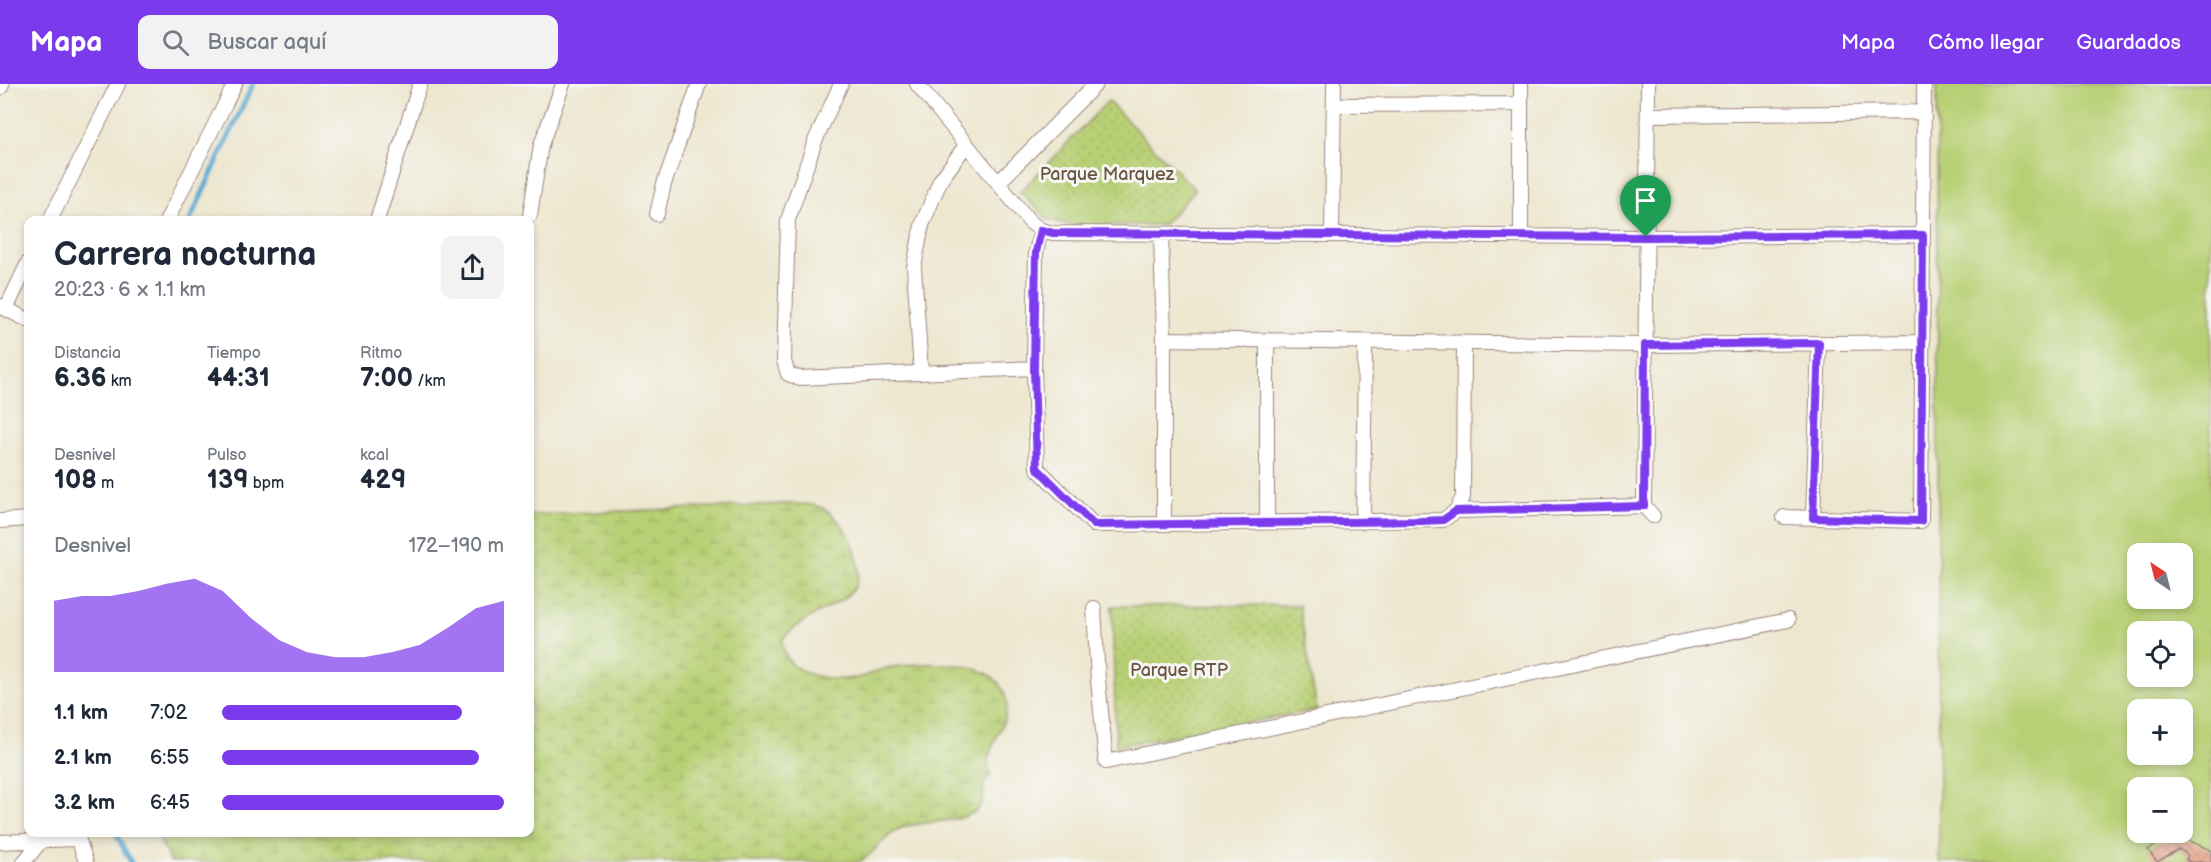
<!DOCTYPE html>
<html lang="es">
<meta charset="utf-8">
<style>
:root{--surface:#fff;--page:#f2f2f3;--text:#1f2937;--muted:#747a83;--accent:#7c3aed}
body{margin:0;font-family:"Balsamiq Sans",sans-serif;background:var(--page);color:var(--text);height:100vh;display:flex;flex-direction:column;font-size:22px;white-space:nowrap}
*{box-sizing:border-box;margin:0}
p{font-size:20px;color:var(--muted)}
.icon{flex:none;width:33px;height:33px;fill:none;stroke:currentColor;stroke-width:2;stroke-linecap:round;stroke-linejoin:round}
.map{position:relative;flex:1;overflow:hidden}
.sheet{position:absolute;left:24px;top:132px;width:510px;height:621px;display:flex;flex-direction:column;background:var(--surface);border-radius:12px;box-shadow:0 3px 9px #0003}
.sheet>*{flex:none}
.needle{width:39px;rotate:325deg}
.buttons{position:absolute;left:2127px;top:459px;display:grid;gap:12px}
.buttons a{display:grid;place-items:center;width:66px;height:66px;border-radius:12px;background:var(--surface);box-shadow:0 3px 9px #0003;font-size:30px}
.pin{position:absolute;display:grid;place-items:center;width:51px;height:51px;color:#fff;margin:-62px -26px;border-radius:50% 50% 50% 0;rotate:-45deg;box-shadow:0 0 6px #0007}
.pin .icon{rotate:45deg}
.round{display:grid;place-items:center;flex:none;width:63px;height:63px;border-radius:12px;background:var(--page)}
.head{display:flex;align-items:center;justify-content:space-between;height:102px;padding:0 30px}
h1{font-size:33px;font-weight:700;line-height:45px}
.metrics{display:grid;grid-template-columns:repeat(3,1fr);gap:9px;height:102px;padding:6px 30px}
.metrics div{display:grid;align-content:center}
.metrics b{font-size:26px;font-weight:700}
.metrics small{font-size:16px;font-weight:400}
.metrics p{font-size:16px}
.chart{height:168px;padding:12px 30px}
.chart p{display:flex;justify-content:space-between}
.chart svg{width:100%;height:108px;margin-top:6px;fill:var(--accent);opacity:.7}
ul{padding:0 30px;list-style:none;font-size:20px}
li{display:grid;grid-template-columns:96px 72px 1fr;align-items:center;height:45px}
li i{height:15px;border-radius:8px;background:var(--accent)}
header{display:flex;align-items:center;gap:36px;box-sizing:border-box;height:84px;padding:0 30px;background:var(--accent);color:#fff}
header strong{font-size:28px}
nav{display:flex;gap:33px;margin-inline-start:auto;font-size:21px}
.search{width:420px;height:54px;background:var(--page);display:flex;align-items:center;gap:15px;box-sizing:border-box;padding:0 21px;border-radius:12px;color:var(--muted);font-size:22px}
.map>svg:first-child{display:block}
</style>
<header>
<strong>Mapa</strong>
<div class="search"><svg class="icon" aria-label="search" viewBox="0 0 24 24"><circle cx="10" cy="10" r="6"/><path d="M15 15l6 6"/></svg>Buscar aquí</div>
<nav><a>Mapa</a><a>Cómo llegar</a><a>Guardados</a></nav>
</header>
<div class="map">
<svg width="2211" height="778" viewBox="0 0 2211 778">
<defs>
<pattern id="grass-dots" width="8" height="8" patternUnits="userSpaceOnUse" patternTransform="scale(1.5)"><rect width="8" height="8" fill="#b8d075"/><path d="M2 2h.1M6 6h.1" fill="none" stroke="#a0b265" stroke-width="1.8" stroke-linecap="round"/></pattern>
<pattern id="wetland-marsh" width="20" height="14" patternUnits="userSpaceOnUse" patternTransform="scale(1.5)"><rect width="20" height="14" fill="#b8d075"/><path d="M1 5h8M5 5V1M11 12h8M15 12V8" fill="none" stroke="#a0b265"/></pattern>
<pattern id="building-cross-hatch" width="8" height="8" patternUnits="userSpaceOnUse" patternTransform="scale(1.5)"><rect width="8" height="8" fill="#e79879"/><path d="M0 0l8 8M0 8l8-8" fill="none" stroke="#bd7b63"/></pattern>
</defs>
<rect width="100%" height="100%" fill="#f6f6f2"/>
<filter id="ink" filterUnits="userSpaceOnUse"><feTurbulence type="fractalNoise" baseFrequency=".0167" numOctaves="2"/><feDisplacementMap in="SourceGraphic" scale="12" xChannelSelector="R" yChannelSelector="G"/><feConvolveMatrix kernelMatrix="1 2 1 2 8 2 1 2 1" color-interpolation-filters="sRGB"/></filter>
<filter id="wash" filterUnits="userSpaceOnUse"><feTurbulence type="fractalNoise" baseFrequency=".008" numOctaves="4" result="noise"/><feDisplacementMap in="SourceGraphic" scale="24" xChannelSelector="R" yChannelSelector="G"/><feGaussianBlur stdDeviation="1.35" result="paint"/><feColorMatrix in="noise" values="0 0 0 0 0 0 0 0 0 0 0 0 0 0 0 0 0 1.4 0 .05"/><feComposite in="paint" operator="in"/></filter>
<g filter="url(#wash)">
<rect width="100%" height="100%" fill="#ede7cf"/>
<path fill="url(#grass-dots)" stroke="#817850" stroke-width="1.5" d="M1108,17l87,89 -32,35h-92l-22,-5 -29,-28z
M1299,521l18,105 -201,36 -4,-140z"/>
<path fill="url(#wetland-marsh)" stroke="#817850" stroke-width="1.5" d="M786,420c10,0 22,-1 32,2 13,4 26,20 32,32 33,71 -35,61 -68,102 0,35 46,42 74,38 12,-2 23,-9 35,-11 30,-4 94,-10 111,21 15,26 -10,48 -14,73 -1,4 2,9 3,13l-8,11c9,46 -59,31 -84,44 -14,7 -25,24 -39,33h-690l-10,-22 3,-7 367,-1v-317z"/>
<path fill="#b8d075" stroke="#817850" stroke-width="1.5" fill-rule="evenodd" d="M1937,0h274v778h-272zM2138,470h44v44h-44zM2138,548h44v44h-44zM2138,626h44v44h-44zM2138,704h44v44h-44z"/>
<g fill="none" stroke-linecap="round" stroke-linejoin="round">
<path stroke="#55a7d0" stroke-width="5" d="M190,136l63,-136
M115,748l16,30"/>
</g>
<g id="blocks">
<path fill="url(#building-cross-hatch)" d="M2172,750l39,16v12h-21l-4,-2 2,-5 -9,-6 -22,13 -9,-12z"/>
</g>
</g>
<g filter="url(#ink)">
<use href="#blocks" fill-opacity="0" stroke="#9c837d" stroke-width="1.5"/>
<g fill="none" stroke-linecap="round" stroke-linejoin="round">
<g stroke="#9c837d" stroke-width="16">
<path id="minor" d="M841,0l-26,57 -27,79 -4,141 4,13 11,4 235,-10
M917,0l113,138 11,8 12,3 593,4 277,-2
M1648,0l-4,422 9,10
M0,4l2,-4
M1334,21l187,-1
M1648,31l276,-3
M998,99l98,-99
M657,130l7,-30 35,-100
M530,131l11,-70 22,-61
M50,136l68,-136
M167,136l68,-136
M377,136l43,-136
M1041,146l-5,22 -2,116 3,100 57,57 349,-5 13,-9 7,-14 1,-153
M1161,150l3,105v184
M1332,150l2,-150
M1521,151v-151
M0,222l28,14
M6,225l22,-46
M1164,255l481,6 278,-3
M921,288l-7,-105 8,-42 18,-44 26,-36
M1456,427l188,-5
M1784,433l137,4 3,-437
M1813,434l6,-175
M0,437l28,-2
M1267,438v-182
M1363,438l2,-180
M1094,524l4,72 8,82 682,-142
M76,748l10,30
M0,758l76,-3
M24,778l16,-20"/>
</g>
<use href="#minor" stroke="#fff" stroke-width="14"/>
</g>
</g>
<g fill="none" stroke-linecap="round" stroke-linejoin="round" filter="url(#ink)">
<g stroke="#fff" stroke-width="12">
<path id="route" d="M1041,146l12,3 593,4 277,-2 -2,286 -108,-3 6,-175 -174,2 -1,161 -188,5 -13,9 -22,1 -327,4 -57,-57 -3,-99 2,-117z"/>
</g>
<use href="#route" stroke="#7c3aed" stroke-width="8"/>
</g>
<g text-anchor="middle" stroke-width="6" stroke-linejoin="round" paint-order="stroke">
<g font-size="18" fill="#6b5441" stroke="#f6f6f2">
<text x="1107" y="96">Parque Marquez</text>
<text x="1179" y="592">Parque RTP</text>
</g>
</g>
</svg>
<div class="buttons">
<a><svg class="needle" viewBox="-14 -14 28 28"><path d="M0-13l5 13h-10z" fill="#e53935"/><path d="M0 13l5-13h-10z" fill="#747a83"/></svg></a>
<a><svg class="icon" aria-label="locate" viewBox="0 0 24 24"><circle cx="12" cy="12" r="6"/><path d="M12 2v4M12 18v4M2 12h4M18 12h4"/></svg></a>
<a>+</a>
<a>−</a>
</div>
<div class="pin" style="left:1646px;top:153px;background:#1e9e55"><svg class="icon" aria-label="arrive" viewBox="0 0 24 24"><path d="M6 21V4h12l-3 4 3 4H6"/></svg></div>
<section class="sheet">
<div class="head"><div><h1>Carrera nocturna</h1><p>20:23 · 6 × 1.1 km</p></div><a class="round"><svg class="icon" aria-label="share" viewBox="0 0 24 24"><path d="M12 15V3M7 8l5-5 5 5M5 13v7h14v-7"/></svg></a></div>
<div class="metrics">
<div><p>Distancia</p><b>6.36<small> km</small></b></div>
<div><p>Tiempo</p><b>44:31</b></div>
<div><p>Ritmo</p><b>7:00<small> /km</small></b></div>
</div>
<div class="metrics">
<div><p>Desnivel</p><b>108<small> m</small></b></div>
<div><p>Pulso</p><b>139<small> bpm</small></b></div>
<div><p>kcal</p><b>429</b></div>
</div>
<div class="chart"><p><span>Desnivel</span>172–190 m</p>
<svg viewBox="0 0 160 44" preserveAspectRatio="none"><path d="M0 44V15L10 13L20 13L30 11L40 8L50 6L60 11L70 22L80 31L90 36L100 38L110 38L120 36L130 33L140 26L150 18L160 15V44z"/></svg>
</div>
<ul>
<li><b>1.1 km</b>7:02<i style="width:85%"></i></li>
<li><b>2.1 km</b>6:55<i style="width:91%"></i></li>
<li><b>3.2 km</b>6:45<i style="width:100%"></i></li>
</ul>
</section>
</div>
